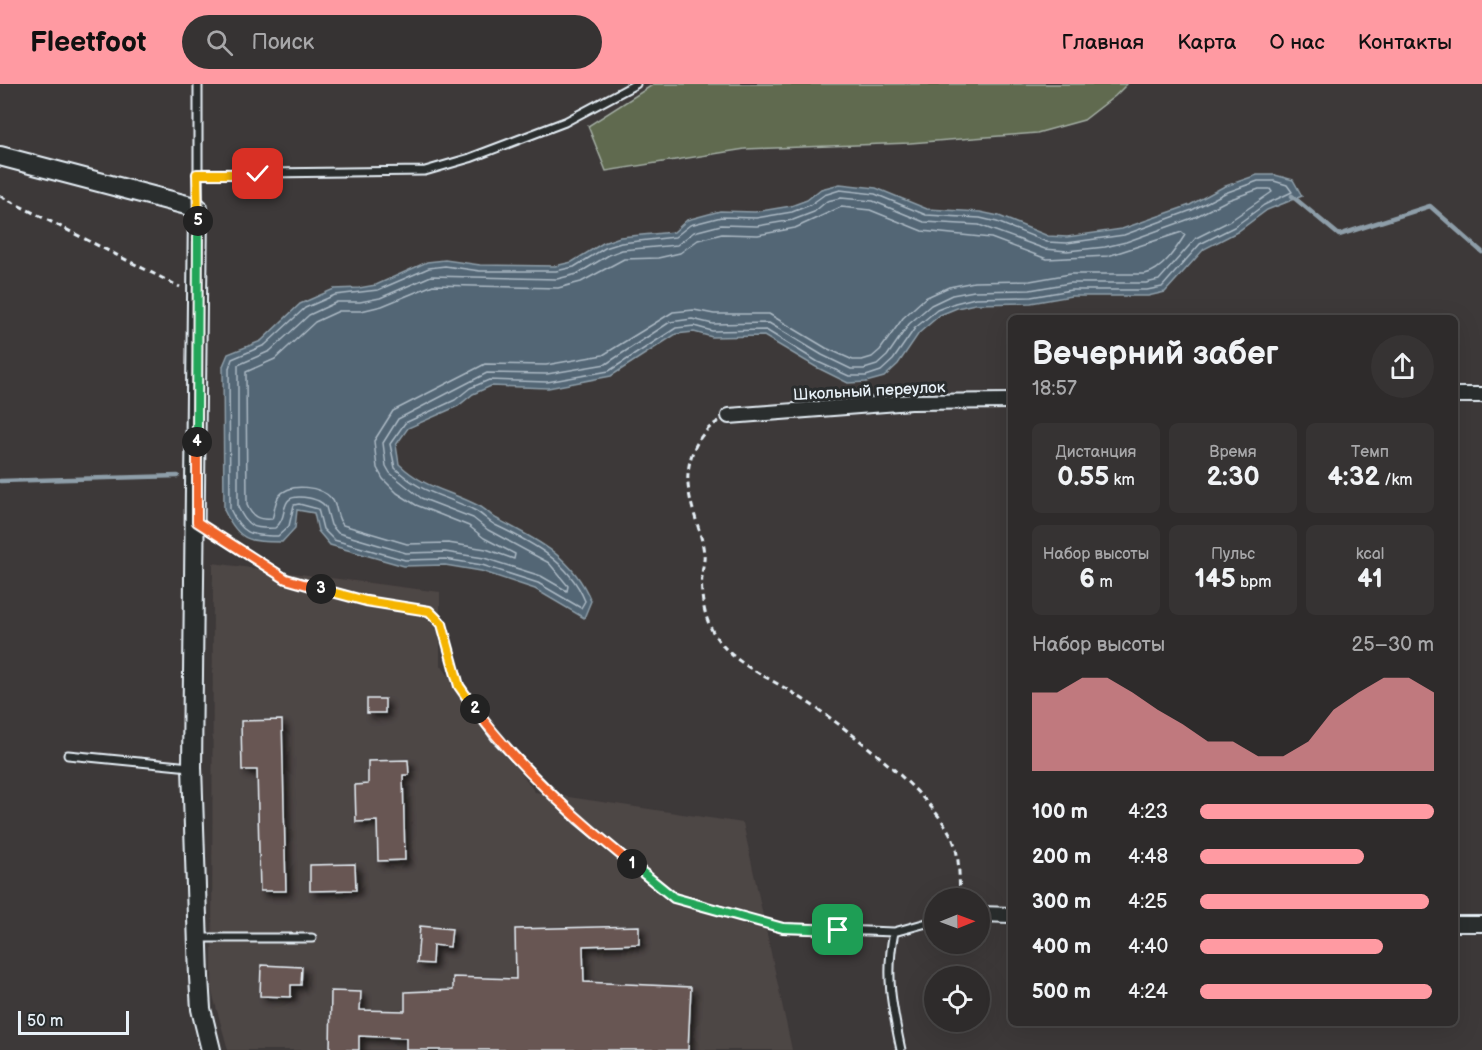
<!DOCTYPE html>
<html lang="ru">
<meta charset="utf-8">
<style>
:root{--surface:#2e2b2b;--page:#363333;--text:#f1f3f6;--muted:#a7a7a9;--line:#494747;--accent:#ff9aa2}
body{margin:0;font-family:"Balsamiq Sans",sans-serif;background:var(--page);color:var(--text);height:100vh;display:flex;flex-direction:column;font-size:22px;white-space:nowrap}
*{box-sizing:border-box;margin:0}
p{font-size:20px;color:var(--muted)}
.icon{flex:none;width:33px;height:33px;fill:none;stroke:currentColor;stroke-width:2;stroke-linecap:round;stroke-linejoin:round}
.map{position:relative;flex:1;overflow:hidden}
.drawer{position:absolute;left:1008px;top:231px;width:450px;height:711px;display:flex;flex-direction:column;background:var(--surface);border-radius:9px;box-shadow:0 6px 24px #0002,0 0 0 2px var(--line)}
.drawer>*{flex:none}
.needle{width:39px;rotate:89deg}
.tools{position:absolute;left:924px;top:804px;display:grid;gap:12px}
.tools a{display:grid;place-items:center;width:66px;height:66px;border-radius:50%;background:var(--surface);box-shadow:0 6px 24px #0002,0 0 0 2px var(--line);font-size:30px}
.scale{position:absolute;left:18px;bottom:15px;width:111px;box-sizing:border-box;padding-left:6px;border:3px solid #e8f1f8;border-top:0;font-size:16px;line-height:21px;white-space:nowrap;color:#e8f1f8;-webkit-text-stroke:4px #2a2d2e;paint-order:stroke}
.pin{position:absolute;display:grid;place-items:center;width:51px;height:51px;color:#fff;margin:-26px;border-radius:12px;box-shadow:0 3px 9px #0006}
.km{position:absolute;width:30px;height:30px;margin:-15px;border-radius:50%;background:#222;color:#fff;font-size:16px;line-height:30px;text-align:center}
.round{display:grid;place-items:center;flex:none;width:63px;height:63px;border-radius:32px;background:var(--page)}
.headline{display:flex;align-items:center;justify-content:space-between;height:102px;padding:0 24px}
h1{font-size:33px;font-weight:800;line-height:45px}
.figures{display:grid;grid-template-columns:repeat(3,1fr);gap:9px;height:102px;padding:6px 24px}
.figures div{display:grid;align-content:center;border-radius:9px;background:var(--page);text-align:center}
.figures b{font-size:26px;font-weight:800}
.figures small{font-size:16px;font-weight:400}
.figures p{font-size:16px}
.chart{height:168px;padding:12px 24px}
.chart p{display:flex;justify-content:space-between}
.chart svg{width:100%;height:108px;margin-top:6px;fill:var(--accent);opacity:.7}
ul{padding:0 24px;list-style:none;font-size:20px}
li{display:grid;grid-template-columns:96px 72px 1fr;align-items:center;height:45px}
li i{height:15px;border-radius:8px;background:var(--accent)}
header{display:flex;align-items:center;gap:36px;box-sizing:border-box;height:84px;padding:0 30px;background:var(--accent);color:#111}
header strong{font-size:28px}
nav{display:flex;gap:33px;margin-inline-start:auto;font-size:21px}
.search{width:420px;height:54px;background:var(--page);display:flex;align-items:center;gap:15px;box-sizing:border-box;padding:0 21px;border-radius:33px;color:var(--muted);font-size:22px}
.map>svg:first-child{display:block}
</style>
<header>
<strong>Fleetfoot</strong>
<div class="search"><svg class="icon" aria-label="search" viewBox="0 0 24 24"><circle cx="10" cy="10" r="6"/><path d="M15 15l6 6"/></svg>Поиск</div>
<nav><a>Главная</a><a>Карта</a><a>О нас</a><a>Контакты</a></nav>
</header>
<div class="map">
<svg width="1482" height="966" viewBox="0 0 1482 966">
<defs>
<filter id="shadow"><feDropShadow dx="5" dy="5" stdDeviation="3" flood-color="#0009"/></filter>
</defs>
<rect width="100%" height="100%" fill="#3d3939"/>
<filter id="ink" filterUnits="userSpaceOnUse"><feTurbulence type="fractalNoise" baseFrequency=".0167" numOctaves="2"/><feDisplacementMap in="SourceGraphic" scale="12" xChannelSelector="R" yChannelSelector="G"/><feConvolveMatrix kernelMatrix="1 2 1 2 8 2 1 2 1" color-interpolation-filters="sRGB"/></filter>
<g filter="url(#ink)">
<path fill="#4d4645" d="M213,479l227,29v72l95,128 208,31 49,227h-564l-16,-58z"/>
<path fill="#606a50" stroke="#a4aea4" stroke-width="1.5" d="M654,0h473l-12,12 -31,24 -47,13 -127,10 -165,6 -139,22 -18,-45z"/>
<path fill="#526675" stroke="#8e9ea9" stroke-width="1.5" d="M1257,91h18l18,5 9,16 -35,14 -30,22 -33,17 -39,43 -17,4h-77l-40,7 -56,1 -18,4 -17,7 -21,18 -21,31 -14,13 -18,5 -18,1 -32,-16 -52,-31 -52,1 -18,-5 -18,2 -65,42 -63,12 -57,-2 -18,8 -15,12 -50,22 -12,17 3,19c26,25 50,26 80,42 7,3 12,10 18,13 41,21 76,38 94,82l-7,17 -49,-29 -54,-18 -36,-6 -41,1 -74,-21 -12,-14 -4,-18 -17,-3 -2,18 -13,14c-34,0 -43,-1 -58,-32l-1,-144 5,-12 33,-13 39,-37 34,-15 25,-1 17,-3 51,-23 18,-2 35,5 75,1 17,-4 31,-19 17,-6 54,-5 13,-12 33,-9 35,1 36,-6 16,-6 14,-11 19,-5 36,4 51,21 53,3 19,4 49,20 19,1 55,-8 68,-24 33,-18z"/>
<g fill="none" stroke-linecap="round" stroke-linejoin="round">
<path stroke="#acb9c4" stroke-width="1.5" d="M1258,97h16l13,4 5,7 -28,13 -30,22 -34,17 -38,43 -15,3h-76l-40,7 -56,1 -20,5 -18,7 -22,18 -22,32 -12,11 -15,5h-17l-31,-14 -52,-32 -54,1 -18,-5 -18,2 -67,43 -62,11 -58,-2 -19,8 -15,12 -50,23 -15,21 5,24c26,26 50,27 81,43 7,4 12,10 19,14 36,17 74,36 90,76l-4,7 -43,-25 -56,-18 -37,-6 -40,1 -71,-20 -11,-11 -5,-20 -19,-5 -5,1 -5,21 -11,10c-28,0 -36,-2 -48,-27l-1,-141 3,-9 33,-14 40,-37 30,-13 43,-5 51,-22 16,-2 35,5h76l18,-4 31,-19 16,-5 54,-6 15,-12 31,-8 35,1 36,-6 18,-7 14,-10 16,-5 35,4 51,21 54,3 17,4 50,20 20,1 57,-8 68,-25 33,-17z
M1259,105h11l2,3 -42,29 -34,17 -37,42 -13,3h-76l-40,7 -56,1 -22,4 -21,10 -22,19 -22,32 -10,9 -13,4h-13l-29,-14 -53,-32 -56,1 -21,-5 -22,3 -64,42 -59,10 -60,-1 -89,46 -15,24 3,23 4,7 31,25 52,20 15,12 61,33 19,23 -1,5 -26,-15 -57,-18 -39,-6 -39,1 -68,-20 -7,-8 -5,-18c-5,-6 -9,-7 -17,-9 -35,-6 -17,17 -34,30 -22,1 -28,-1 -37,-21v-142l32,-14 39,-36 28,-13h23l20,-4 51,-22 126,3 20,-5 32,-19 13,-5 55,-5 17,-13 27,-7 36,1 36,-6 21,-8 13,-11 14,-3 32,3 51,21 55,3 66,24 22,2 38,-4 21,-5 69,-25 33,-17z
M841,123l29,3 52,21 69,7 56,21 61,-3 74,-24 3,3c-9,14 -22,35 -40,39h-75l-40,7 -56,1 -25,5 -24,11 -22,20 -23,32 -8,7 -10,3h-9l-27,-12 -57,-34h-55l-20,-4 -21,2 -70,43 -57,10 -61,-1 -92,47 -19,30 3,27 6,11 14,14 19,12 53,21 15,12 31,16 -1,5 -28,-10 -38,-6 -41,1 -64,-19c-7,-7 -5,-18 -11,-26 -11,-13 -42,-17 -53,-3 -5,7 -4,16 -7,23 -14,1 -20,-2 -25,-14l-1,-133 29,-13 40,-37 24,-11h22l21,-5 51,-21 125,3 23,-6 43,-23 34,-1 22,-5 18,-13 24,-6 36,1 37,-7z"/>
<path stroke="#8e9ea9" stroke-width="4.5" d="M1292,112l47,39 91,-29 52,46
M0,397l178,-5"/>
</g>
<path fill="#685653" stroke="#e8f1f8" stroke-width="1.5" filter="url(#shadow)" d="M367,615h18v14h-18z
M282,636l4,171h-26l-3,-121h-15l-1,-49z
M408,676l1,15h-6l2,85 -27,1 -1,-40 -21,1 -1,-37 13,-1v-23z
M355,780l1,26 -46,1v-26z
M420,842l32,3 -2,18 -17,-2 -1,19 -15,-1z
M639,842v18l-56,2 1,36 107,5 -3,63h-282v-12l-47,-2v14h-29l1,-59 30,1 -1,18 45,1v-19l48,-2v-13l63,2 -1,-50z
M261,881l41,2 -1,18h-10v12l-31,-1z"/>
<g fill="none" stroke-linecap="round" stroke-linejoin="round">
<g stroke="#e8f1f8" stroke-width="11">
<path id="lane" d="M198,0v121
M197,90l228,-3 45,-13 95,-36 71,-38
M198,439l88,56 80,22 63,10 13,13 17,62 37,52 82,82 96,78 109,30 111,4
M68,671l122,12
M198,854h114
M901,966c-9,-43 -16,-75 -7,-118l40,-11"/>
</g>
<g stroke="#e8f1f8" stroke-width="18">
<path id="street" d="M1455,311h27
M729,332l182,-14 100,-1
M980,830l31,1
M1455,840h27"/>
</g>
<g stroke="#e8f1f8" stroke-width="22">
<path id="secondary" d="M0,72l198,52 -6,559 7,210 2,32 10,41"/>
</g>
<path stroke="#e8f1f8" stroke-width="3" stroke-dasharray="6 4.5" stroke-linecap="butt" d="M0,112l180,91
M719,337c-24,13 -35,44 -30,71 3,21 13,40 15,62 1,7 -2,15 -2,22 -2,21 3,48 17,65 18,24 49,36 74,52 42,25 142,102 160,147 7,17 6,40 7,58"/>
<use href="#lane" stroke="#2a2d2e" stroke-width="7"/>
<use href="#street" stroke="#2a2d2e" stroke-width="14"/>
<use href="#secondary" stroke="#2a2d2e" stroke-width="18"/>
</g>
</g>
<g fill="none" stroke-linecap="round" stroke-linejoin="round" filter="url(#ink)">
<g stroke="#fff" stroke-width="12">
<path id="split-1" d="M632,780l42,34 109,30 55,2"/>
</g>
<g stroke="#fff" stroke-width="12">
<path id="split-2" d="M475,625c44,59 100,109 157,155"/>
</g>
<g stroke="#fff" stroke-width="12">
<path id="split-3" d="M321,505l45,12 63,10 13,13 17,62 16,23"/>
</g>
<g stroke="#fff" stroke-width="12">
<path id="split-4" d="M197,358v80l89,57 35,10"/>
</g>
<g stroke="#fff" stroke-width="12">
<path id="split-5" d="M197,358l1,-221"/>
</g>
<g stroke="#fff" stroke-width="12">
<path id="split-6" d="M198,137l-1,-47h61"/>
</g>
<use href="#split-1" stroke="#22a559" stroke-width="8"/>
<use href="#split-2" stroke="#f0652b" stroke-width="8"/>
<use href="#split-3" stroke="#f5b400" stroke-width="8"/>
<use href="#split-4" stroke="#f0652b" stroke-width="8"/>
<use href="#split-5" stroke="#22a559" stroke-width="8"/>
<use href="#split-6" stroke="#f5b400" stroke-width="8"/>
</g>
<g text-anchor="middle" stroke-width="6" stroke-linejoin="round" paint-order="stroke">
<g font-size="16" fill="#e8f1f8" stroke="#2a2d2e">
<text transform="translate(869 306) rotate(-3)" y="6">Школьный переулок</text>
</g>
</g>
</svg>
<div class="tools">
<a><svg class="needle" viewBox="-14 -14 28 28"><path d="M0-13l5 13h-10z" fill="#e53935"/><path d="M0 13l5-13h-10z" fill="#a7a7a9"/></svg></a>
<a><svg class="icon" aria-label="locate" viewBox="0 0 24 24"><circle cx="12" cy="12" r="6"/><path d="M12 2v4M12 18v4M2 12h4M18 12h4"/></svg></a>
</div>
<div class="scale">50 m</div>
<div class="pin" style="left:838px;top:846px;background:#1e9e55"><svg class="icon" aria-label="arrive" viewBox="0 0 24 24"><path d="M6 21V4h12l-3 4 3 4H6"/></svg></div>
<div class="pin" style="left:258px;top:90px;background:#d93025"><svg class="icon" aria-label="check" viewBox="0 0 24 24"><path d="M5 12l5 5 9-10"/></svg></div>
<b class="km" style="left:632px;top:780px">1</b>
<b class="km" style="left:475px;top:625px">2</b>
<b class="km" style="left:321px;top:505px">3</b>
<b class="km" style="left:197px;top:358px">4</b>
<b class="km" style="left:198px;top:137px">5</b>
<section class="drawer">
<div class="headline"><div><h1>Вечерний забег</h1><p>18:57</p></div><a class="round"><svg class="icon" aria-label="share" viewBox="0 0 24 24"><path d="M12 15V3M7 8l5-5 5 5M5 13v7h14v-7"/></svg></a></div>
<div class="figures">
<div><p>Дистанция</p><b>0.55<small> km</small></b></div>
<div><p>Время</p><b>2:30</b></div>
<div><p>Темп</p><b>4:32<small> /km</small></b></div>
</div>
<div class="figures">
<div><p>Набор высоты</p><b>6<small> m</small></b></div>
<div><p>Пульс</p><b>145<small> bpm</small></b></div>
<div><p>kcal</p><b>41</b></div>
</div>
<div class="chart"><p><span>Набор высоты</span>25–30 m</p>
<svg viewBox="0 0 160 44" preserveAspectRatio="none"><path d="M0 44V12L10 12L20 6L30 6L40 12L50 19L60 25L70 32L80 32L90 38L100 38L110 32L120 19L130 12L140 6L150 6L160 12V44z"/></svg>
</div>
<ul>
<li><b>100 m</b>4:23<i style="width:100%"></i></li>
<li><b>200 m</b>4:48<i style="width:70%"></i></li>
<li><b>300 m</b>4:25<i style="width:98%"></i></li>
<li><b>400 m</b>4:40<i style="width:78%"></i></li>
<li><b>500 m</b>4:24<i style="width:99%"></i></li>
</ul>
</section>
</div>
